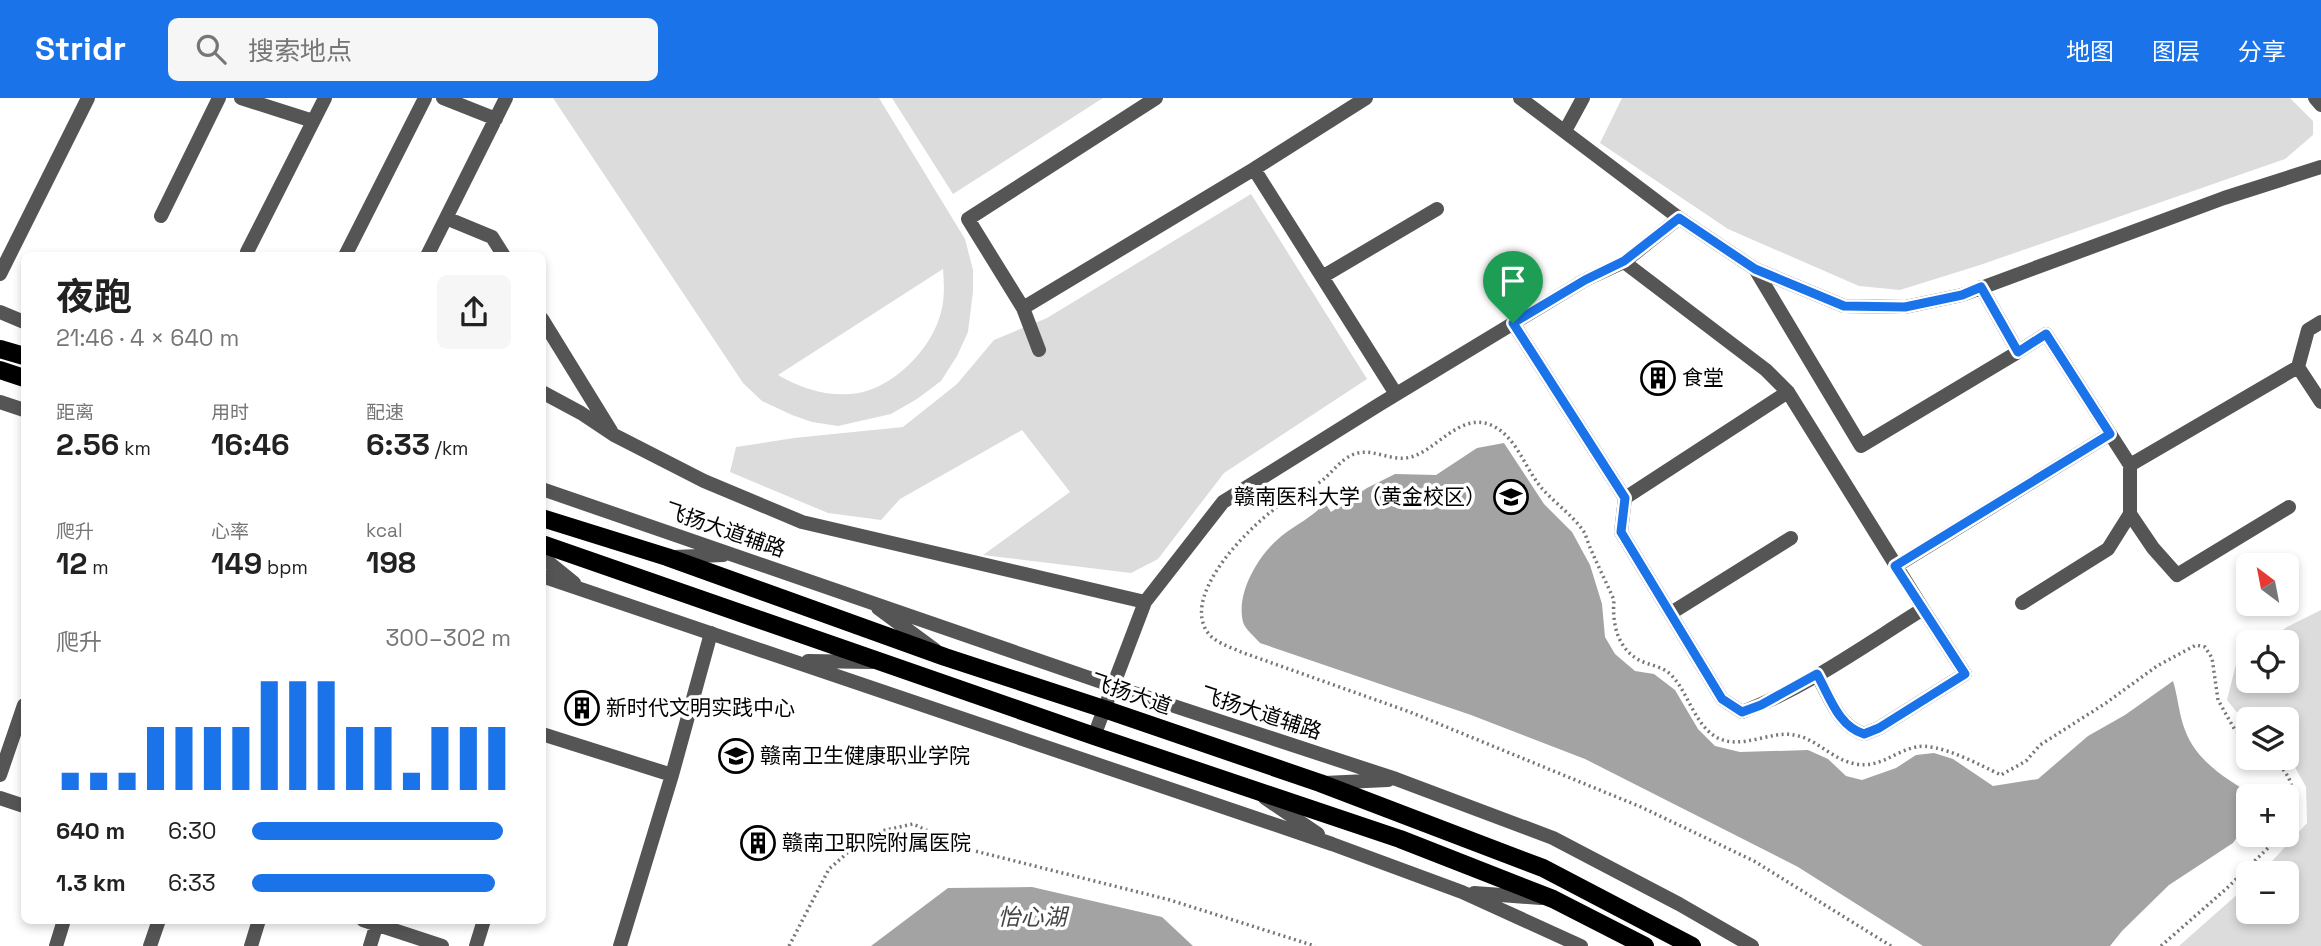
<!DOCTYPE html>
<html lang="zh">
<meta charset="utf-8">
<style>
:root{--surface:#fff;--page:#f6f6f6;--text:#222;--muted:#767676;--accent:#1a73e8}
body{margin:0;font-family:"Space Grotesk","Noto Sans SC",sans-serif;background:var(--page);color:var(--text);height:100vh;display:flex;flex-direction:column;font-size:26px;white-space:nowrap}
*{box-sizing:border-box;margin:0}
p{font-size:23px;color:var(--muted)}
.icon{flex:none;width:38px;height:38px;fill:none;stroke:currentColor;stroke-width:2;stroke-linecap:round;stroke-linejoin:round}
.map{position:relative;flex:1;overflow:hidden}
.side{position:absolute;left:21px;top:154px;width:525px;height:672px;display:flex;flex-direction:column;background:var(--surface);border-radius:10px;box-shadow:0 4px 10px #0003}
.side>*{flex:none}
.needle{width:46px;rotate:328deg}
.buttons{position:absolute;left:2236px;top:455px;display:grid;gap:14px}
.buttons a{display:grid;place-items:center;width:63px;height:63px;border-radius:10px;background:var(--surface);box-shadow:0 4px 10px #0003;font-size:35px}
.pin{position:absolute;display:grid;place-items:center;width:60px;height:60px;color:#fff;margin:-72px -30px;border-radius:50% 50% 50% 0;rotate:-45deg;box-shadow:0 0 7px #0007}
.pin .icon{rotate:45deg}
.round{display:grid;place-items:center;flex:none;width:74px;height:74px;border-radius:10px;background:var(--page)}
.headline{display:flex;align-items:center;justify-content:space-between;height:119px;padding:0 35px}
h1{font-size:38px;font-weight:700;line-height:52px}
.metrics{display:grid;grid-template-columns:repeat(3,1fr);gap:10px;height:119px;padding:7px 35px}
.metrics div{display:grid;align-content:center}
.metrics b{font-size:30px;font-weight:700}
.metrics small{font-size:19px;font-weight:400}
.metrics p{font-size:19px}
.chart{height:196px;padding:14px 35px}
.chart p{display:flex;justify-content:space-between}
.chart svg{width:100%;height:126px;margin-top:7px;stroke:var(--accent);stroke-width:6}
ul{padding:0 35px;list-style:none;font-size:23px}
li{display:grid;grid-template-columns:112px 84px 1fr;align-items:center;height:52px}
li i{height:18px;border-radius:9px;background:var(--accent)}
header{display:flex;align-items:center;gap:42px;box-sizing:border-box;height:98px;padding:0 35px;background:var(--accent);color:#fff}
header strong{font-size:33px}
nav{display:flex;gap:38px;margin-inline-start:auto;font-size:24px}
.search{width:490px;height:63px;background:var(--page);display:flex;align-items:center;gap:18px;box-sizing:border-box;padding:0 24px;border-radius:10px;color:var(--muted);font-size:26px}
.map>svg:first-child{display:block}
</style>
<header>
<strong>Stridr</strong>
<div class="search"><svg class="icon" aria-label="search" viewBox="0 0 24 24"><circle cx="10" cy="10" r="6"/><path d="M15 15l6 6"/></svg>搜索地点</div>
<nav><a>地图</a><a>图层</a><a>分享</a></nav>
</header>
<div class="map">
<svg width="2321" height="848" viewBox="0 0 2321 848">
<rect width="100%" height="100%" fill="#fff"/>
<path fill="#dcdcdc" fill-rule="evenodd" d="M553,0h326l86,141 8,31v21l-5,41 -11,24 -16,25 -24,18 -26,15 -53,12 -26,-4 -20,-7 -30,-14 -19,-18zM943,171c1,14 2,29 -2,43 -9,38 -51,80 -91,82 -26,2 -49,-6 -72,-19z
M892,0h211l-150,96z
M1622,0h668l23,23v14l-28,24 -305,106 -80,25 -41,-4 -131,-57 -128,-86z
M1251,96l116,185 -143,94 -66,86 -27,14 -148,-18 87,-63 -48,-62 -122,69 -19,21 -53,-7 -98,-41 6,-25 58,-9 109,-11 54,-43 37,-44 53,-22z
M2321,512v336h-142l70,-62v28h38v-39h-26l46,-50 -1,-36 -19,-34v-34h-38v5l-6,-4 -16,-20 9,-36 13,-10v27h38v-39h-21l21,-15z"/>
<path fill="#a3a3a3" d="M1504,345l40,61 28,28 18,33 12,39 3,33 10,17 20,17 19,3 21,16 23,39 17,17 25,6 68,-2 20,9 18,17 16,4 34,-12 20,-13 18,-2 19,6 40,27 45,-7 50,-43 37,-21 48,-34c5,16 6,34 12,49 11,31 43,51 71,66h-7v24l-16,23 -64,42 -47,46 -12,15h-187l-125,-79 -213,-108 -114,-44 -211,-72c-5,-6 -15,-14 -17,-21 -7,-28 14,-64 34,-82 15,-14 34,-21 48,-37l6,9 36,-24 28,-14 41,1 41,-27z
M1032,789l130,30 31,29h-322l77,-58z"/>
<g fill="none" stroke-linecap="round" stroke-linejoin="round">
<path stroke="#777" stroke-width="3.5" stroke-dasharray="2 3.5" stroke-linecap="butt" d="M2271,660c23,18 26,35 16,61
M789,848l40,-77 24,-21 28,-17 32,-7 54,25 203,51 145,46
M1891,848l-137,-85 -113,-54 -231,-95 -169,-60c-13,-6 -28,-10 -35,-22 -23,-40 48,-108 78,-128 13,-8 30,-14 41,-24 10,-9 19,-22 33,-25 17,-4 34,9 53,4 26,-7 49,-45 80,-32 25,11 33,41 49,61 13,16 33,29 44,46 3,6 5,14 8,20 7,16 15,32 22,48 -2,23 3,48 25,60 9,5 22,6 30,13 19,17 24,50 47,64 24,14 56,-7 78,-2 24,4 38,25 62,29 25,4 37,-12 60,-17 22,-5 64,18 85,28l25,-14 14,-16 66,-42 51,-37 39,-21 9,2 7,11 6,42 17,30 14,10
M2161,848l65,-57 47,-46 5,-8"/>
<path stroke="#555" stroke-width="14" d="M241,0l72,23
M443,0l53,21
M1520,0l159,120 76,51 89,37 61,1 57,-12 262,-97 97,-31
M2315,0l6,7
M1565,33l18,-33
M1254,71l142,225
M161,118l58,-118
M446,120l46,19 12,19
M247,154l78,-154
M345,158l80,-158
M427,158l79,-158
M1755,171l106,177 157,-94 28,-18 84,131 168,-98 23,35
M0,176l88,-176
M1322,179l115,-68
M1981,189l37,65
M1023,210l231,-139 112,-71
M542,221l69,112
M1513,225l112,175 -4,34 101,167 20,13c64,-24 123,-67 181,-103l-135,-217 -22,-22 -142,-108
M1039,252l-16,-42 -55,-89 188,-121
M2298,269l10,-37 13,-8
M542,294l39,21 33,22 90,46 98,41 343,80 -51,134
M1625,400l163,-106
M2130,416l23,34 24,27 112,-68
M1896,468l214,-132
M1145,504l78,-100 157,-98 205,-124 39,-18 55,-44
M2022,505l86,-54 22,-35v-49
M1671,515l120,-75
M1817,577c13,22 21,51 47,59l15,-6 86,-54 -42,-65
M542,636l130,41 -52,171
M0,677l24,-70
M672,677l39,-142
M0,700l24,8
M363,822l79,26
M56,848l8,-26
M150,848l9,-26
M251,848l8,-26
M370,848l8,-26
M476,848l8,-26"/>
<path stroke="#555" stroke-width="14" d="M0,214l24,10
M0,304l24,8
M542,391l571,197 283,93 157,59 126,66 73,42
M542,459l32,26
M674,459l49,-2
M542,478l790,268 130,48 119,54
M878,510l57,42
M808,563l64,1
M1324,685l64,-3
M1265,700l53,36
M1474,795l67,5"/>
<path stroke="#000" stroke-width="18" d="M0,251l24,7
M0,272l24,8
M542,420l125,39 278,100 159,52 216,74 223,85 149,78
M542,446l552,192 306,103 153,60 92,47"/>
</g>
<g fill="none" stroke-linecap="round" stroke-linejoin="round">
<g stroke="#fff" stroke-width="14">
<path id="route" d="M1679,120l76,51 89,37 61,1 57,-12 19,-8 37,65 28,-18 64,100 -215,132 70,108 -86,54 -15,6c-26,-8 -34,-37 -47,-60l-56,31 -19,7 -20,-13 -101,-167 4,-34 -112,-175 72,-43 39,-19z"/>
</g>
<use href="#route" stroke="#1a73e8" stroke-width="9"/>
</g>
<defs>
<g id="building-ring" transform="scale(1.75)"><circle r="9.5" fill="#fff" stroke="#000" stroke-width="1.5"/><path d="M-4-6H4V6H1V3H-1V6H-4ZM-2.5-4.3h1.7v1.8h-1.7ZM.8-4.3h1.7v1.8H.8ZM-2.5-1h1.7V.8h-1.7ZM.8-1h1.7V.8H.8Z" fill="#000"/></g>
<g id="university-ring" transform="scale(1.75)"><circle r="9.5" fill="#fff" stroke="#000" stroke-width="1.5"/><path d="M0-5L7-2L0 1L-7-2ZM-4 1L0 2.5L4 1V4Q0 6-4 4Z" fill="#000"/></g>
</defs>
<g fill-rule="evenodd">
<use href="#building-ring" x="1658" y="280"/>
<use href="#university-ring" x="1511" y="399"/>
<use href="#building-ring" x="582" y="610"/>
<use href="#university-ring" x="736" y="658"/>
<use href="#building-ring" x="758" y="745"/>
</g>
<g text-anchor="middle" stroke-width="7" stroke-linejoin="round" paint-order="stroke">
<g font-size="21" fill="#000" stroke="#fff" text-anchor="start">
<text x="1682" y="287">食堂</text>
<text x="1486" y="406" text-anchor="end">赣南医科大学（黄金校区）</text>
<text x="606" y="617">新时代文明实践中心</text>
<text x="760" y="665">赣南卫生健康职业学院</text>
<text x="782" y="752">赣南卫职院附属医院</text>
</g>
<g font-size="21" fill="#000" stroke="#fff">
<text transform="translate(725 432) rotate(19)" y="7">飞扬大道辅路</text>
<text transform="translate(1131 596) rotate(19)" y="7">飞扬大道</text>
<text transform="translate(1261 615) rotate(18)" y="7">飞扬大道辅路</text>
</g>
<g font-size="23" font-style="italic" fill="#444" stroke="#fff">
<text x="1032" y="827">怡心湖</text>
</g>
</g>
</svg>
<div class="buttons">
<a><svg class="needle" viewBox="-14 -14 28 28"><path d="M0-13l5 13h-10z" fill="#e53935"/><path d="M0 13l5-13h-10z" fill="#767676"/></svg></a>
<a><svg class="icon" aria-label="locate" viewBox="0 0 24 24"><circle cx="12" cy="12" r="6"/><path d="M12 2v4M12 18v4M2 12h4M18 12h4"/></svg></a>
<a><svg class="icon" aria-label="layers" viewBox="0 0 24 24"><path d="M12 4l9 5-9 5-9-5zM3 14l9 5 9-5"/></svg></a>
<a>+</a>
<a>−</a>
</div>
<div class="pin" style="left:1513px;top:225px;background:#1e9e55"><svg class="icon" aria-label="arrive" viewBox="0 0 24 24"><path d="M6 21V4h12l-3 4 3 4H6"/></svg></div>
<section class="side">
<div class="headline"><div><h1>夜跑</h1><p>21:46 · 4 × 640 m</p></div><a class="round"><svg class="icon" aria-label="share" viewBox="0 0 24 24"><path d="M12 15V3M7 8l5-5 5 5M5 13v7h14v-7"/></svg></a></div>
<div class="metrics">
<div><p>距离</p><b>2.56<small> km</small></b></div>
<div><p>用时</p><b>16:46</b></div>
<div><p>配速</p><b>6:33<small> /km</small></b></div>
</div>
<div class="metrics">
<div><p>爬升</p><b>12<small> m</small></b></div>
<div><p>心率</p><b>149<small> bpm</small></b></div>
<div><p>kcal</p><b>198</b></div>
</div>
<div class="chart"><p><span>爬升</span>300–302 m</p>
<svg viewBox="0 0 160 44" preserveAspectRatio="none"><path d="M5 44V38M15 44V38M25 44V38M35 44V22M45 44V22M55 44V22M65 44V22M75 44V6M85 44V6M95 44V6M105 44V22M115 44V22M125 44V38M135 44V22M145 44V22M155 44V22"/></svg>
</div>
<ul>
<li><b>640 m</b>6:30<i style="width:97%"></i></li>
<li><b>1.3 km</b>6:33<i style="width:94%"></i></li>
</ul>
</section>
</div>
